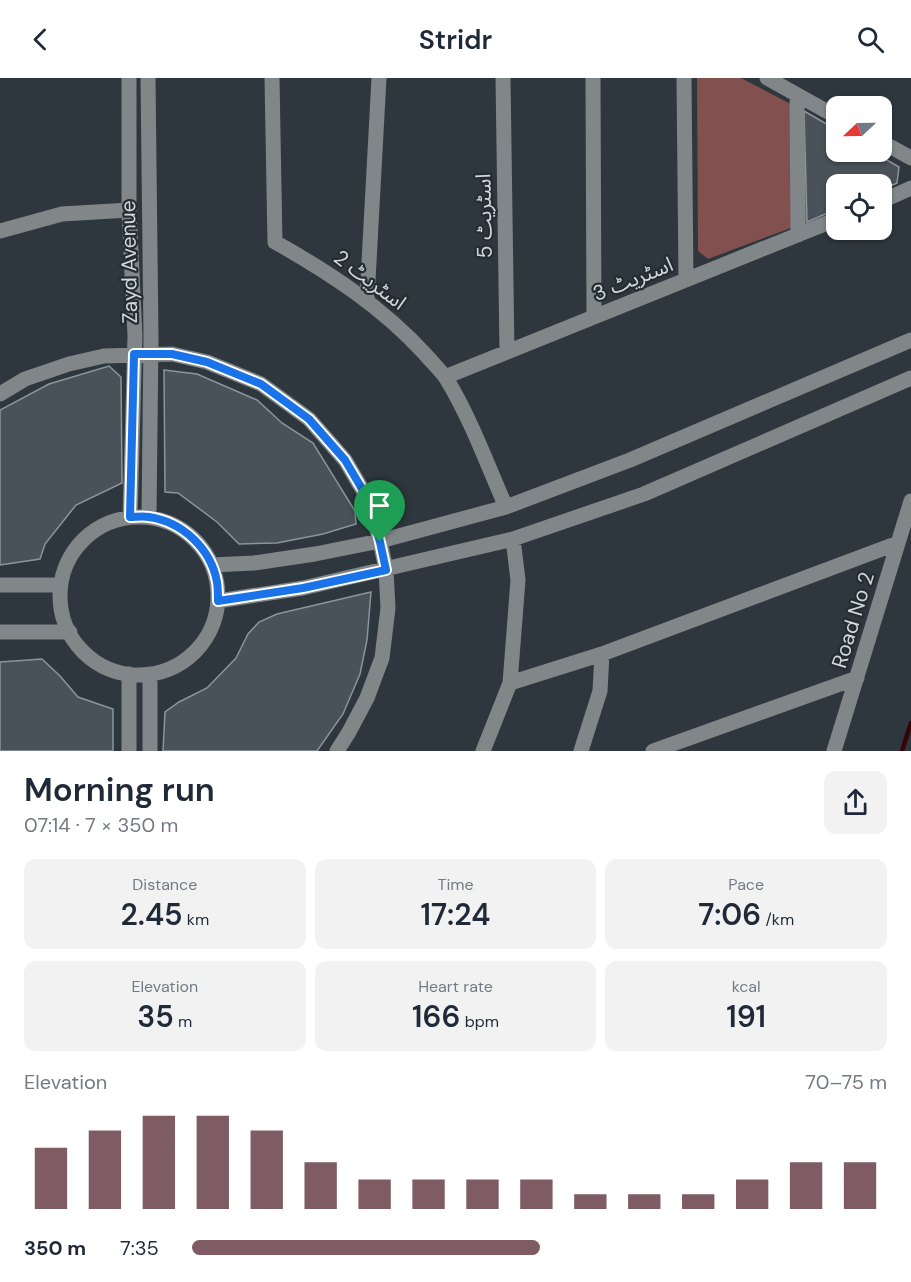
<!DOCTYPE html>
<meta charset="utf-8">
<style>
:root{--surface:#fff;--page:#f2f2f3;--text:#1f2937;--muted:#747a83;--accent:#7f5c64}
body{margin:0;font-family:"DM Sans","Noto Sans Arabic",sans-serif;background:var(--page);color:var(--text);height:100vh;display:flex;flex-direction:column;font-size:22px;white-space:nowrap}
*{box-sizing:border-box;margin:0}
p{font-size:20px;color:var(--muted)}
.icon{flex:none;width:33px;height:33px;fill:none;stroke:currentColor;stroke-width:2;stroke-linecap:round;stroke-linejoin:round}
.map{position:relative;height:673px;overflow:hidden}
.panel{display:flex;flex-direction:column;background:var(--surface);flex:1}
.panel>*{flex:none}
.needle{width:39px;rotate:248deg}
.fabs{position:absolute;left:826px;top:18px;display:grid;gap:12px}
.fabs a{display:grid;place-items:center;width:66px;height:66px;border-radius:12px;background:var(--surface);box-shadow:0 2px 4px #0004;font-size:30px}
.pin{position:absolute;display:grid;place-items:center;width:51px;height:51px;color:#fff;margin:-62px -26px;border-radius:50% 50% 50% 0;rotate:-45deg;box-shadow:0 0 6px #0007}
.pin .icon{rotate:45deg}
.round{display:grid;place-items:center;flex:none;width:63px;height:63px;border-radius:12px;background:var(--page)}
.headline{display:flex;align-items:center;justify-content:space-between;height:102px;padding:0 24px}
h1{font-size:33px;font-weight:600;line-height:45px}
.figures{display:grid;grid-template-columns:repeat(3,1fr);gap:9px;height:102px;padding:6px 24px}
.figures div{display:grid;align-content:center;border-radius:12px;background:var(--page);text-align:center}
.figures b{font-size:30px;font-weight:600}
.figures small{font-size:16px;font-weight:400}
.figures p{font-size:16px}
.chart{height:168px;padding:12px 24px}
.chart p{display:flex;justify-content:space-between}
.chart svg{width:100%;height:108px;margin-top:6px;stroke:var(--accent);stroke-width:6}
ul{padding:0 24px;list-style:none;font-size:20px}
li{display:grid;grid-template-columns:96px 72px 1fr;align-items:center;height:45px}
li i{height:15px;border-radius:8px;background:var(--accent)}
header{display:flex;justify-content:space-between;align-items:center;height:78px;padding:0 24px;background:var(--surface);font-size:27px;font-weight:600}
.map>svg:first-child{display:block}
</style>
<header><svg class="icon" aria-label="back" viewBox="0 0 24 24"><path d="M15 5l-7 7 7 7"/></svg>Stridr<svg class="icon" aria-label="search" viewBox="0 0 24 24"><circle cx="10" cy="10" r="6"/><path d="M15 15l6 6"/></svg></header>
<div class="map">
<svg width="911" height="673" viewBox="0 0 911 673">
<rect width="100%" height="100%" fill="#2d373d"/>
<path fill="#82504f" d="M697,0h44l63,33 3,111 -99,37 -10,-8z"/>
<g fill="none" stroke-linecap="round" stroke-linejoin="round">
<path stroke="#360309" stroke-width="4.5" d="M902,673l9,-28"/>
</g>
<path fill="#485258" stroke="#8a959c" stroke-width="1.5" d="M804,33l33,19v22h36l26,15 -2,16 -15,7v-6h-45v25l-30,13z
M109,288l12,11 1,106 -46,22 -31,39 -5,15 -40,6v-155l49,-26z
M164,292l33,4 60,26 25,23 31,20 42,68 1,13 -33,10 -46,9 -38,1 -22,-22 -39,-29 -13,-1z
M371,514l-4,48 -7,34 -17,40 -26,37h-154l2,-39 14,-10 28,-14 29,-30 12,-24 11,-12 18,-8z
M42,581l18,17 18,21 35,12v42h-113v-89z"/>
<g fill="none" stroke-linecap="round" stroke-linejoin="round">
<path stroke="#818689" stroke-width="15" d="M129,0v132l6,126 -5,181
M148,0l3,260 -2,179
M272,0l3,164c55,31 107,65 150,112 7,8 15,16 21,24 25,41 41,86 60,129
M503,0l4,274
M593,0l1,239
M684,0l2,202
M767,0l70,39
M797,17l1,140
M882,64l29,16
M882,123l29,-13
M0,153l62,-17 67,-4
M367,221l12,-221
M445,299l392,-158
M0,316l25,-15 44,-15 35,-8 68,-2 35,8 54,22 48,35 36,41 23,39 12,42 6,29 2,38 -6,50 -15,40 -18,34 -12,19
M60 518a79 79 0 1 1 158 0a79 79 0 1 1-158 0Z
M212,487l42,-2 61,-9 65,-13 126,-34 124,-47 281,-120
M0,507h61
M218,523l85,-13 210,-49 131,-45 267,-116
M0,554h70
M129,596v77
M510,605l92,-29 296,-111
M150,673v-77
M483,673l27,-68 8,-103 -5,-41
M581,673l19,-60 2,-37
M653,673l204,-73
M834,673l77,-250"/>
</g>
<g fill="none" stroke-linecap="round" stroke-linejoin="round">
<g stroke="#fff" stroke-width="12">
<path id="route" d="M134,276h38l35,8 54,22 48,35 36,41 23,39 12,43 6,28 -83,18 -85,13c0,-6 0,-13 -1,-19 -6,-33 -34,-60 -68,-65 -6,-1 -13,0 -19,0z"/>
</g>
<use href="#route" stroke="#1a73e8" stroke-width="8"/>
</g>
<g text-anchor="middle" stroke-width="4.5" stroke-linejoin="round" paint-order="stroke">
<g font-size="21" fill="#d1d7da" stroke="#242d32">
<text transform="translate(484 138) rotate(-91)" y="7">اسٹریٹ 5</text>
<text transform="translate(129 184) rotate(-91)" y="7">Zayd Avenue</text>
<text transform="translate(633 201) rotate(-22)" y="7">اسٹریٹ 3</text>
<text transform="translate(370 202) rotate(37)" y="7">اسٹریٹ 2</text>
<text transform="translate(853 542) rotate(-73)" y="7">Road No 2</text>
</g>
</g>
</svg>
<div class="fabs">
<a><svg class="needle" viewBox="-14 -14 28 28"><path d="M0-13l5 13h-10z" fill="#e53935"/><path d="M0 13l5-13h-10z" fill="#747a83"/></svg></a>
<a><svg class="icon" aria-label="locate" viewBox="0 0 24 24"><circle cx="12" cy="12" r="6"/><path d="M12 2v4M12 18v4M2 12h4M18 12h4"/></svg></a>
</div>
<div class="pin" style="left:380px;top:464px;background:#1e9e55"><svg class="icon" aria-label="arrive" viewBox="0 0 24 24"><path d="M6 21V4h12l-3 4 3 4H6"/></svg></div>
</div>
<section class="panel">
<div class="headline"><div><h1>Morning run</h1><p>07:14 · 7 × 350 m</p></div><a class="round"><svg class="icon" aria-label="share" viewBox="0 0 24 24"><path d="M12 15V3M7 8l5-5 5 5M5 13v7h14v-7"/></svg></a></div>
<div class="figures">
<div><p>Distance</p><b>2.45<small> km</small></b></div>
<div><p>Time</p><b>17:24</b></div>
<div><p>Pace</p><b>7:06<small> /km</small></b></div>
</div>
<div class="figures">
<div><p>Elevation</p><b>35<small> m</small></b></div>
<div><p>Heart rate</p><b>166<small> bpm</small></b></div>
<div><p>kcal</p><b>191</b></div>
</div>
<div class="chart"><p><span>Elevation</span>70–75 m</p>
<svg viewBox="0 0 160 44" preserveAspectRatio="none"><path d="M5 44V19M15 44V12M25 44V6M35 44V6M45 44V12M55 44V25M65 44V32M75 44V32M85 44V32M95 44V32M105 44V38M115 44V38M125 44V38M135 44V32M145 44V25M155 44V25"/></svg>
</div>
<ul>
<li><b>350 m</b>7:35<i style="width:50%"></i></li>
</ul>
</section>
